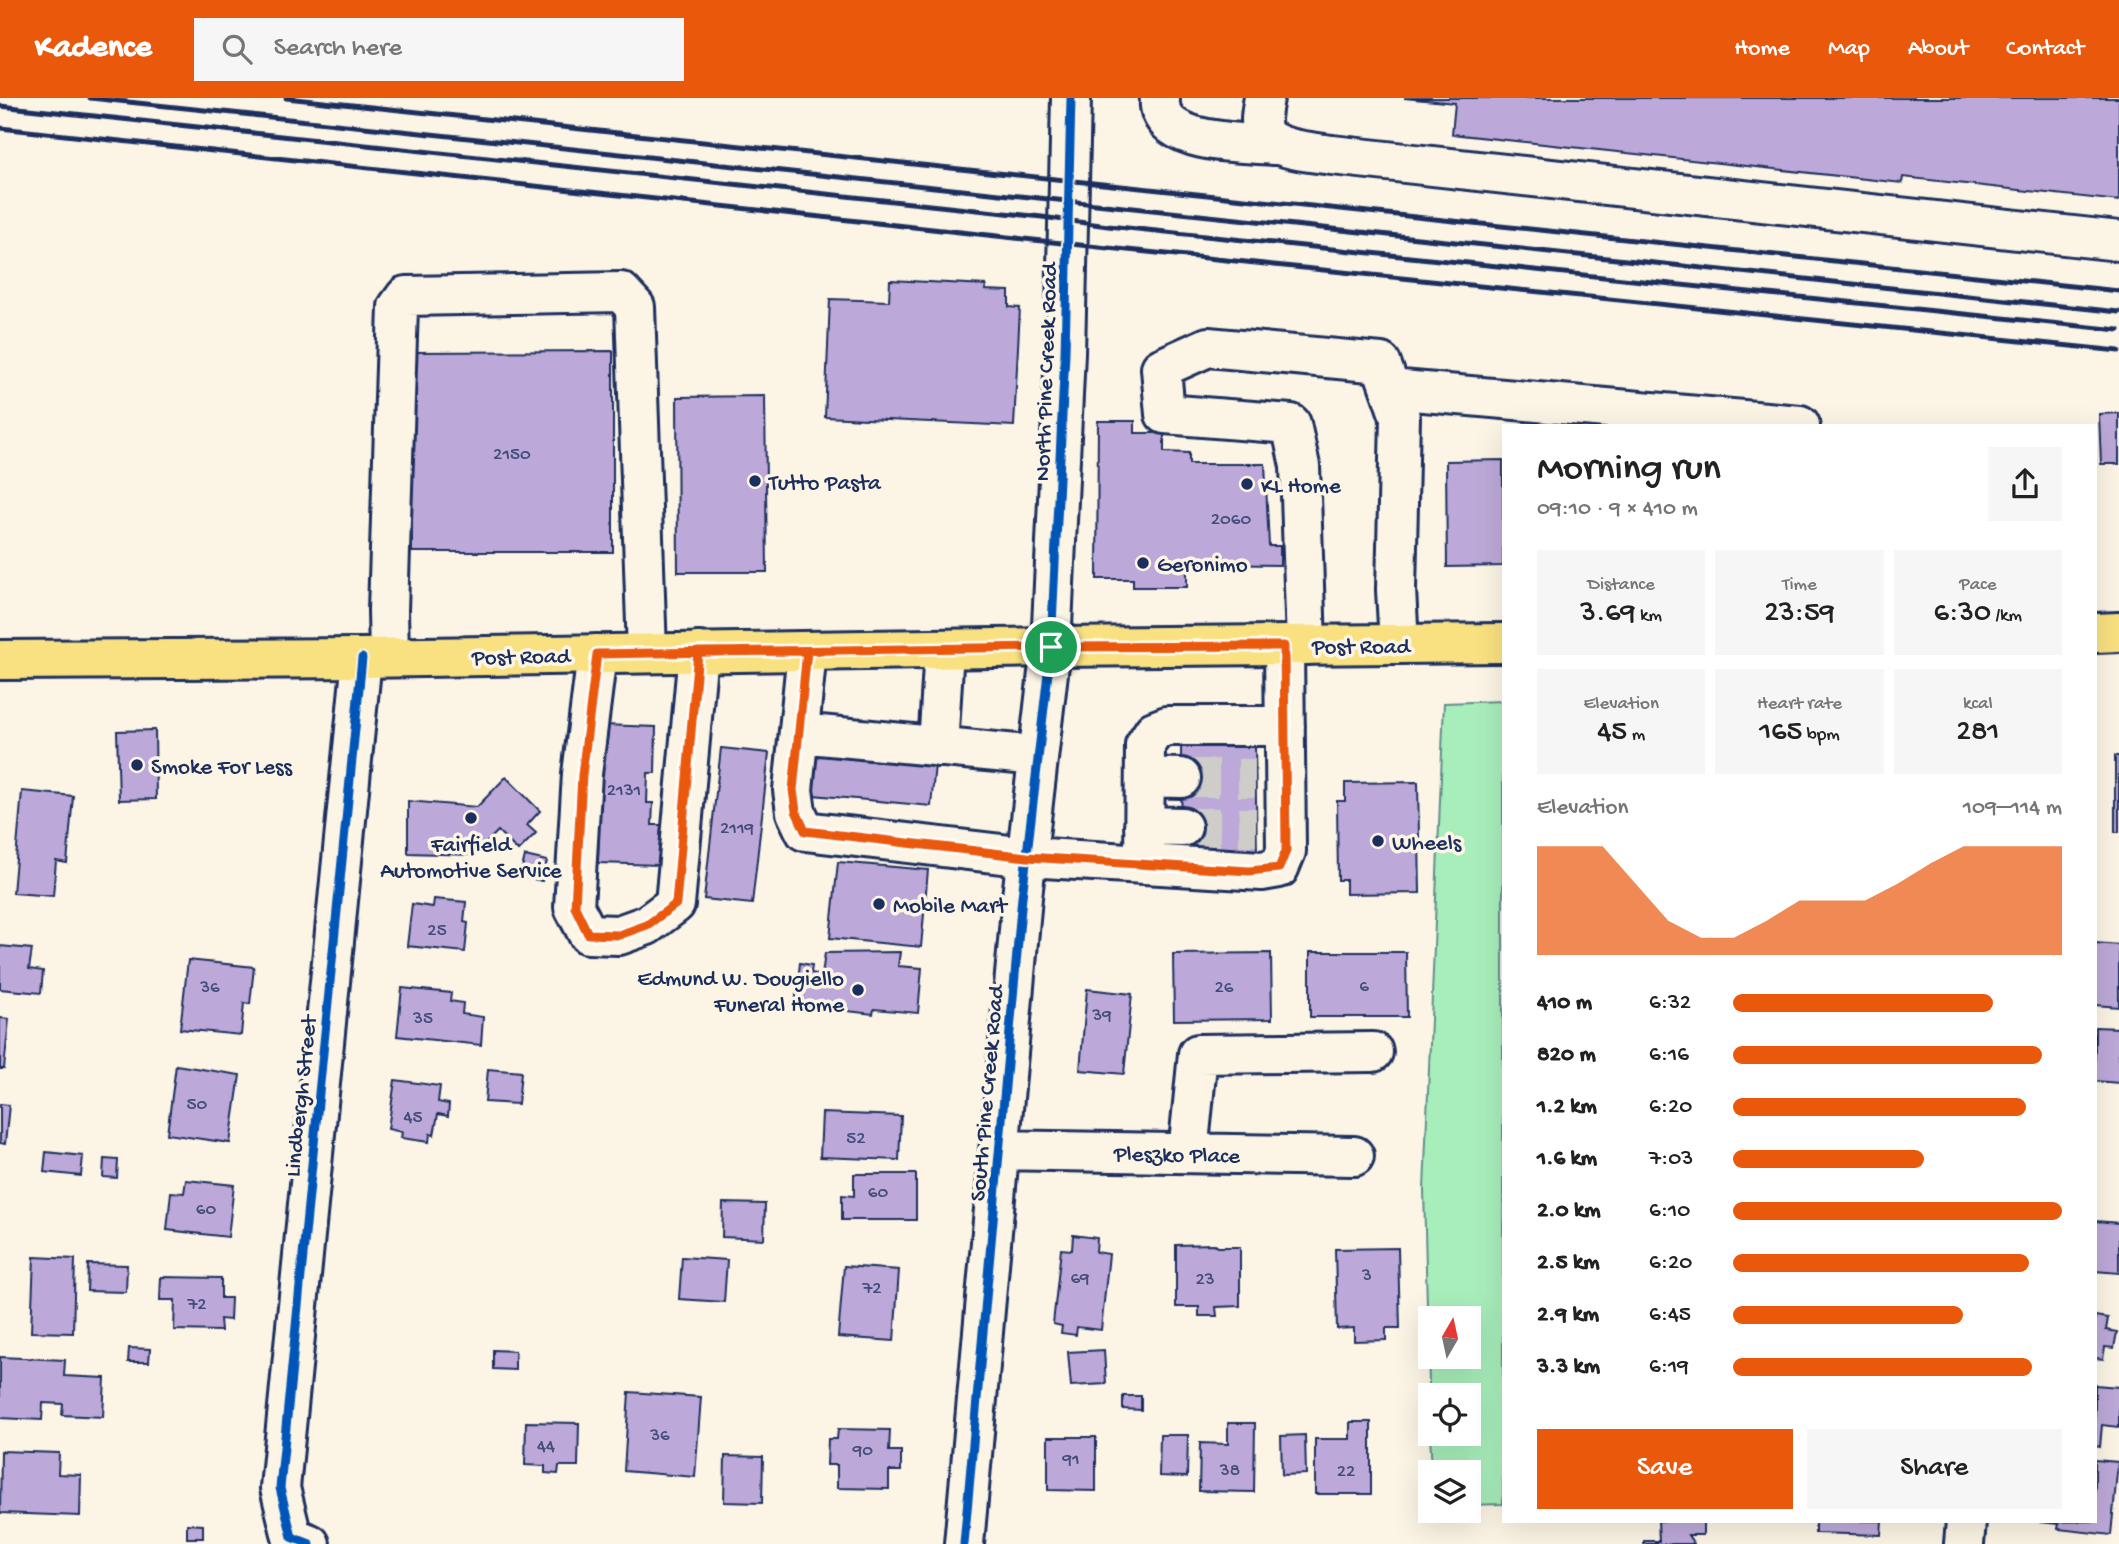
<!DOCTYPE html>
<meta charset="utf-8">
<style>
:root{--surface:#fff;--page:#f6f6f6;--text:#222;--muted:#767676;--accent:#ea580c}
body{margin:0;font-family:"Gochi Hand",sans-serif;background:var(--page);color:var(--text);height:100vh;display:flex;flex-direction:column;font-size:26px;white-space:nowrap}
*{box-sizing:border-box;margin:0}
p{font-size:23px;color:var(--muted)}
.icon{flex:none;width:38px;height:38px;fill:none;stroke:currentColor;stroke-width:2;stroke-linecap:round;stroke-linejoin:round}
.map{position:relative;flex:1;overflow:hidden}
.sheet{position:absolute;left:1502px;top:326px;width:595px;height:1099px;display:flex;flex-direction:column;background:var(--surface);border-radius:0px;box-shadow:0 7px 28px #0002}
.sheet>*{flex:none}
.needle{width:46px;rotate:9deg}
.controls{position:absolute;left:1418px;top:1208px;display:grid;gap:14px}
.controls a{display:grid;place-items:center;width:63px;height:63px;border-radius:0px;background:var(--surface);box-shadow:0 7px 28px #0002;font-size:35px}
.pin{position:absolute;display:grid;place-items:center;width:60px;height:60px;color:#fff;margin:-30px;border:4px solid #fff;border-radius:50%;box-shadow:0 2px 7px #0007}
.round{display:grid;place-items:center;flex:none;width:74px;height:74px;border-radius:0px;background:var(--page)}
.summary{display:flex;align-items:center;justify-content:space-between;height:119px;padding:0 35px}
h1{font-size:38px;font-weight:600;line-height:52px}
.metrics{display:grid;grid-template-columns:repeat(3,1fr);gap:10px;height:119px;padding:7px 35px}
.metrics div{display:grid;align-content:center;border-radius:0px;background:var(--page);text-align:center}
.metrics b{font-size:30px;font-weight:600}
.metrics small{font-size:19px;font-weight:400}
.metrics p{font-size:19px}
.chart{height:196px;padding:14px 35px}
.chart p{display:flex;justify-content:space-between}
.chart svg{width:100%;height:126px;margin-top:7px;fill:var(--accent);opacity:.7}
.cta{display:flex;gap:14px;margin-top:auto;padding:14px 35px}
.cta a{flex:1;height:80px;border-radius:0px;background:var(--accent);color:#fff;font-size:28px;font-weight:600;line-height:80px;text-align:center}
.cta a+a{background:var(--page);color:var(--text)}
ul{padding:0 35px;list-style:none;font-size:23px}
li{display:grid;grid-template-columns:112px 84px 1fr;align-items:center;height:52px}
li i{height:18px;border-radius:9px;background:var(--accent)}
header{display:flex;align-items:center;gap:42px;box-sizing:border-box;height:98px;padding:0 35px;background:var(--accent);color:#fff}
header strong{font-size:33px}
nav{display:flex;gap:38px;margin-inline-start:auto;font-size:24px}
.search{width:490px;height:63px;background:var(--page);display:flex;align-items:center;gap:18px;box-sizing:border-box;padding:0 24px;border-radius:0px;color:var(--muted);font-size:26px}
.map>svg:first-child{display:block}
</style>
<header>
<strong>Kadence</strong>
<div class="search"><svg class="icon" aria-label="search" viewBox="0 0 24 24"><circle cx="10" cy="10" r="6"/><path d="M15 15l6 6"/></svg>Search here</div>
<nav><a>Home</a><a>Map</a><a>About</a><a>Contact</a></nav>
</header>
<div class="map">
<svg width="2119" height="1446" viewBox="0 0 2119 1446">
<rect width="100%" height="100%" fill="#fcf5e5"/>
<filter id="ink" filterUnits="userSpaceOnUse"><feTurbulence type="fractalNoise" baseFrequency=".0143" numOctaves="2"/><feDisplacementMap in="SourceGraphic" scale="14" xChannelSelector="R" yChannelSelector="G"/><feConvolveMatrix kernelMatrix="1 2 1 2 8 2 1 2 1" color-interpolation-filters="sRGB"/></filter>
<g filter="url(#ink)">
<path fill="#a8eebb" stroke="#628e8c" stroke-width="2" fill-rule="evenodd" d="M1503,603v803l-35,1v-33h-36l-2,-39h38v-38h-38v28l-6,-233 20,-487zM1430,1220h38v38h-38z"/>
<path fill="#bda9d9" stroke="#1b2f5e" stroke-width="2" d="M1404,0h715v103l-216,-24 -1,6 -450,-49 3,-31z
M890,182l96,5 -1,5 24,1v16l11,1 -6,118 -189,-9 5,-118 59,2z
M613,253v201h-201l-1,-200z
M765,298l2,176h-89l-1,-175z
M2119,315v51h-18l-2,-50z
M1098,323h37v12h29v19l25,1v11h76l4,82h11v19l-79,-1 -14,7v16h-54v-8h-36z
M1503,362v106l-56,1 -1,-106z
M602,627l54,2 -1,46h-7l-1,30h6l-1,22h9l-2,40 -61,-2z
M155,632l1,69 -37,1 -2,-69z
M1255,648l2,108 -75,1 -1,-108z
M721,650l48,5 -17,151 -48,-5z
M807,654l128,12 -4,42 -128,-12z
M2115,658h4v76h-4z
M506,679l34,34 -13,14 9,8 -18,18 -20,-20 -24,24 -66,-2v-52l69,6z
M1418,684l2,111 -74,1v-14h-8l-1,-79h8v-18z
M22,693l51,5 -6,67 -11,-2 -3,35 -40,-3z
M525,758l22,5 -5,20 -22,-5z
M838,764l90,8 -7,77 -91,-9z
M434,801l32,3 -2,20 4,1 -3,29 -58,-6 5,-42 21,3z
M2095,845l24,2v62l-24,-2z
M0,848l32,3 -3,20 14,2 -2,22 -41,-4z
M900,854l-2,14 24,2 -4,45 -44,-4 -1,5 -78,-9 5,-42 12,2 -1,8 11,2 3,-22z
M1310,854h96l1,65h-97z
M1271,855l1,66 -98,1 -1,-66z
M188,862l66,7 -4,37 -6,-1 -3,32 -61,-6z
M402,890l49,5 -1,8 13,2 -1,11 21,3 -2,28 -84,-9z
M1087,891l45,5 -8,80 -44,-4z
M0,920l9,1 -5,50h-4z
M2095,929l24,1v55l-24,-2z
M176,967l64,10 -10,68 -63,-9z
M488,971l33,3 -3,32 -33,-2z
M395,982l45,6 -2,16 11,2 -1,12 -10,-2 -4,21 -4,-1 -1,8 -28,-4 1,-6 -14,-3z
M0,1006l9,1 -4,39 -5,-1z
M822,1015l79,3 -2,44 -79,-3z
M46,1054l37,4 -2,20 -37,-4z
M104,1061l14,1 -1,18 -14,-1z
M854,1076h62v46h-74v-25l12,1z
M186,1082l48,5 -6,52 -61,-7 4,-38 13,1z
M723,1105l42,1 -1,35 -42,-2z
M2095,1123l24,2v50l-24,-2z
M1073,1137l24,3 -1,14 13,2 -8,76 -24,-3 -1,8 -15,-2 1,-7 -9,-2 8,-75 11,1z
M1214,1146l4,3h22v59l-24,1 1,9h-18v-9h-23v-62z
M1398,1150l2,80h-14v12l-32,1v-13l-17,1 -2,-80z
M34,1159l41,2 -2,74 -42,-1z
M682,1159l45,3 -3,42 -45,-3z
M88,1166l39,1 -1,27 -39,-1z
M844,1168l55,4 -5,71 -56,-4z
M161,1179l60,1v20h10l-1,22 -10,-1 1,12 -47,-1 1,-30h-15z
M2095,1218l13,2 -2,12 11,2 -3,16 -9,-1 -2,12 -8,-1z
M129,1250l21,1 -1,13h-21z
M493,1252l22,1v19l-22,-1z
M1104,1252l2,34 -35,2 -3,-34z
M0,1259l65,3 -1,16 41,2 -2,39 -41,-2 1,-11 -20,-1 -1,17 -42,-2z
M2095,1287l24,2v40l-17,-2 -2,22 -5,-1z
M629,1294l72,5 -6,80 -71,-6z
M1123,1298h18v14l-18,-1z
M526,1324l53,1 -1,43h-19l-1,8 -13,-1v-7l-20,-1z
M1350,1324h21v72h-56v-55h35z
M1228,1325h27l-1,69 -55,-1 1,-48 28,1z
M838,1331l52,1 -1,21h12v20h-12v18l-52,-1v-23h-10l1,-26h9z
M1160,1337h28l-1,42 -28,-1z
M1305,1337l1,39 -24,1 -1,-39z
M1048,1339h48v54l-48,-1z
M1,1353l58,2 -1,21 23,1 -1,41 -80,-3z
M725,1358l38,1 -1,46 -38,-1z
M2095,1362l23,2 -7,73 -53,-6 1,-5 -20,-2 56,-1z
M1658,1423h45v14h-15l6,9h-50v-3h15z
M1815,1423h67l-1,14 -66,-2z
M187,1426l16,1v13h-16z"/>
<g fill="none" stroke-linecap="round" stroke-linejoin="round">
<path stroke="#cfcdca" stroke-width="38" stroke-dasharray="38 19" stroke-linecap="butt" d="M1181,680h74
M1182,729h74"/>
<g stroke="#1b2f5e" stroke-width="44">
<path id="minor" d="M1160,0c-5,48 84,44 115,47
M1264,0c-2,11 -5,24 -1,34 8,18 51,20 69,23l787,86
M1390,291l410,36
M1306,547l-6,-179 -9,-42 -126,-10 -4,-46 47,-21 173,16 19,54 -4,173 3,54
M807,553l-14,139 3,22 9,19 222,26 235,14 17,-3 7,-17 -2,-205
M597,556l-15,120 -8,133 14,27 31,1 28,-10 28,-21 23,-252
M389,559l-1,-47 10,-303 8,-11 215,-4 14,15 12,346
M799,635l239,23
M938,649l6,-98
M1145,679l36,1
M1144,728l38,1
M1144,766l1,-119 9,-14 13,-5h118
M999,1052l355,6
M1188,1055l10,-99 175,-2
M310,1446l-18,-7 -12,-49 82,-830
M964,1446l58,-647 29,-250 14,-294 6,-255
M1964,1446l2,-23"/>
</g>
<g stroke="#1b2f5e" stroke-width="44">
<path id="major" d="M2095,535l24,-1
M0,562l362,-2 689,-11 452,-4"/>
</g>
<use href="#minor" stroke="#fcf5e5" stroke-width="38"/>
<use href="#major" stroke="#f9e181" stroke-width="38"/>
<path stroke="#1b2f5e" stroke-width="5" d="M90,0l2029,214
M286,0l1833,193
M0,8l1042,111 66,9 1011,104
M0,30l1108,120 1011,103"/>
<g stroke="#fcf5e5" stroke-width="13">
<path id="cycleway" d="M310,1446l-18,-7 -12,-49 82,-830
M964,1446l58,-647 29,-250 14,-294 6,-255"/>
</g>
<use href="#cycleway" stroke="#0057b8" stroke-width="9"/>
</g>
</g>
<g fill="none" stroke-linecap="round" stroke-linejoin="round" filter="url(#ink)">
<g stroke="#fff" stroke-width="14">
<path id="route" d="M1051,549c-151,2 -303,4 -454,7l-15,121 -7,132 13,27 31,1 28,-10 29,-21 22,-252 109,-1 -14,139 3,21 9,20 222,26 222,14 30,-3 7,-17 -2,-205 -233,1"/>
</g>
<use href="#route" stroke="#ea580c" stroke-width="9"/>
</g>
<g fill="#1b2f5e" stroke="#fcf5e5" stroke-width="2.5">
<circle cx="755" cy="383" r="7"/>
<circle cx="1247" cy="386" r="7"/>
<circle cx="1143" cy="465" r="7"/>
<circle cx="137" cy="667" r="7"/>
<circle cx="471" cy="720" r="7"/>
<circle cx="1378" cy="743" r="7"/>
<circle cx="879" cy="806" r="7"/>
<circle cx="858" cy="892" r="7"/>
</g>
<g text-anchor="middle" stroke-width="7" stroke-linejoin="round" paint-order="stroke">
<g font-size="19" fill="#444e7d">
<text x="512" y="361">2150</text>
<text x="1231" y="426">2060</text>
<text x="624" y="697">2131</text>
<text x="737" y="735">2119</text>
<text x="437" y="837">25</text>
<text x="1364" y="893">6</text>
<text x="210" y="894">36</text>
<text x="1224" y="894">26</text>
<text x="1102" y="922">39</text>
<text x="423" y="925">35</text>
<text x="197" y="1011">50</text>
<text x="413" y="1024">45</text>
<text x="856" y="1045">52</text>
<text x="878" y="1099">60</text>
<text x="206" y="1116">60</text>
<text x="1367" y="1182">3</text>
<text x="1080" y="1185">69</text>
<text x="1205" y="1186">23</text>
<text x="872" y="1195">72</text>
<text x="197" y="1211">72</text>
<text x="660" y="1342">36</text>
<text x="546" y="1353">44</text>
<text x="863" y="1357">90</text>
<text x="1071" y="1366">91</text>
<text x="1230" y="1377">38</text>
<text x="1346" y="1378">22</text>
</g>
<g font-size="23" fill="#1b2f5e" stroke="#fcf5e5">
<text transform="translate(1044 274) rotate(-88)" y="8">North Pine Creek Road</text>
<text x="1361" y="555">Post Road</text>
<text transform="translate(521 557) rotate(-1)" y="8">Post Road</text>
<text transform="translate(985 995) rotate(-85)" y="8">South Pine Creek Road</text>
<text transform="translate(299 998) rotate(-84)" y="8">Lindbergh Street</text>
<text transform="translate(1177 1055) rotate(1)" y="8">Pleszko Place</text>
</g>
<g font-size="23" fill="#1b2f5e" stroke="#fcf5e5" text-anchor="start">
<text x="769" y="391">Tutto Pasta</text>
<text x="1261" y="394">KL Home</text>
<text x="1157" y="473">Geronimo</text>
<text x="151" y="675">Smoke For Less</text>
<text x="1392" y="751">Wheels</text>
<text x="471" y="753" text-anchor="middle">Fairfield<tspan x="471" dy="26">Automotive Service</tspan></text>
<text x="893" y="814">Mobile Mart</text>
<text x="844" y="887" text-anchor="end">Edmund W. Dougiello<tspan x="844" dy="26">Funeral Home</tspan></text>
</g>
</g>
</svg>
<div class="controls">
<a><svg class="needle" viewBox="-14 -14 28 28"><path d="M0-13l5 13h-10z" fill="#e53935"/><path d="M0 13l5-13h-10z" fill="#767676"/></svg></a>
<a><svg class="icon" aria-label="locate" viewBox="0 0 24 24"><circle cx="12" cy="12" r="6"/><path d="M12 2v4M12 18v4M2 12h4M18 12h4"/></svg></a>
<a><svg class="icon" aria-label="layers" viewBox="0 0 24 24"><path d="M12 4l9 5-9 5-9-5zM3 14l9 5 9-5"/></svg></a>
</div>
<div class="pin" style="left:1051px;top:549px;background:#1e9e55"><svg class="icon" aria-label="arrive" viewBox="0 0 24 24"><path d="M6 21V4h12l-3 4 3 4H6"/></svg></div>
<section class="sheet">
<div class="summary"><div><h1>Morning run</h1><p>09:10 · 9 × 410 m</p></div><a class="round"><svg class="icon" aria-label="share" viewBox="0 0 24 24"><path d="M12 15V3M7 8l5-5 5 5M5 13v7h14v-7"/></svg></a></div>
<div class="metrics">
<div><p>Distance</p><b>3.69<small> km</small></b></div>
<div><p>Time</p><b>23:59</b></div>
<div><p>Pace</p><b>6:30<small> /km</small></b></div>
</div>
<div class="metrics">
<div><p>Elevation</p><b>45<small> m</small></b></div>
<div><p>Heart rate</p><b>165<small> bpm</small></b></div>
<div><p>kcal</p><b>281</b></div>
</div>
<div class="chart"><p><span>Elevation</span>109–114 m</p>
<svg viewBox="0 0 160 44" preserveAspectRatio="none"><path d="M0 44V6L10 6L20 6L30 19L40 32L50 38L60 38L70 32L80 25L90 25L100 25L110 19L120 12L130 6L140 6L150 6L160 6V44z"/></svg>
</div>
<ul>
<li><b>410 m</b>6:32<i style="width:79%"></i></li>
<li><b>820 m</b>6:16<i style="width:94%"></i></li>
<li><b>1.2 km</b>6:20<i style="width:89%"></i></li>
<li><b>1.6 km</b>7:03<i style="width:58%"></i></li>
<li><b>2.0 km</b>6:10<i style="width:100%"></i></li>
<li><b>2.5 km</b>6:20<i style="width:90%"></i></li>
<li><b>2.9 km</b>6:45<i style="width:70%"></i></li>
<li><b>3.3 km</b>6:19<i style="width:91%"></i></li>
</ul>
<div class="cta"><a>Save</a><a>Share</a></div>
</section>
</div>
